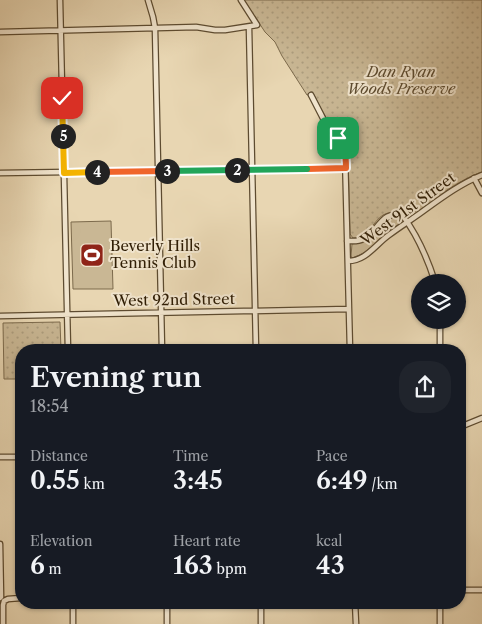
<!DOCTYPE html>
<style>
:root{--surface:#171b24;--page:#20242c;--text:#f1f3f6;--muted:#9ea1a6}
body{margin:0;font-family:"Libre Caslon Text",serif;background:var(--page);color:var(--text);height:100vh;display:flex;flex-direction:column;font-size:19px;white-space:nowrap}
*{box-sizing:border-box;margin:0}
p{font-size:16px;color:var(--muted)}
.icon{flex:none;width:28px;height:28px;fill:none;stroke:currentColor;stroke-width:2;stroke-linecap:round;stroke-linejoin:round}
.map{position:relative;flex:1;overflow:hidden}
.side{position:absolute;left:15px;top:344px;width:451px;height:265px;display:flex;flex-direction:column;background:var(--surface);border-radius:20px;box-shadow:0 1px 4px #0004}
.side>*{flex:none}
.tools{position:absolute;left:411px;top:274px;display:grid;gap:10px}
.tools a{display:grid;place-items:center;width:55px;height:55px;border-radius:50%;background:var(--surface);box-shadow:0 1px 4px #0004;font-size:25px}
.pin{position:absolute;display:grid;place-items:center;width:42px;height:42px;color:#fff;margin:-21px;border-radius:10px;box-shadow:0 2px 8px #0006}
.km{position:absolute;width:25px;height:25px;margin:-12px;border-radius:50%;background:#222;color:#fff;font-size:14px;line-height:25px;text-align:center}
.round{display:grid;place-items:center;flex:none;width:52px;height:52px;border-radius:20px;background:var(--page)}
.headline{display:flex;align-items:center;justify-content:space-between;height:85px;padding:0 15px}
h1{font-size:28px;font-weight:600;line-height:38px}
.stats{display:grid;grid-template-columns:repeat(3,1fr);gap:8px;height:85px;padding:5px 15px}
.stats div{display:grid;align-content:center}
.stats b{font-size:25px;font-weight:600}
.stats small{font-size:14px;font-weight:400}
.stats p{font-size:14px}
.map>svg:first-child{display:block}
</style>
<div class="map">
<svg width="482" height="624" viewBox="0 0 482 624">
<defs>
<pattern id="park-dots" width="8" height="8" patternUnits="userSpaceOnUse" patternTransform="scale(1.25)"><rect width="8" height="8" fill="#c9b794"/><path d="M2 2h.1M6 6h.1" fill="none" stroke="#ad9d7e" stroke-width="1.8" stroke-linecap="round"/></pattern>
</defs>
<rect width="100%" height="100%" fill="#e8d6b2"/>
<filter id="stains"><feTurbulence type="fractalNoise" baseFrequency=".004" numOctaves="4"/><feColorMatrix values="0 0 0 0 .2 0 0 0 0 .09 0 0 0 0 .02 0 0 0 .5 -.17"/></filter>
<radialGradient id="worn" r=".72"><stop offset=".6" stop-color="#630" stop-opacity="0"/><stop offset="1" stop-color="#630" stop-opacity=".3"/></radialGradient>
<path fill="#c9b794" stroke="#7c6a4c" d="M394,217h5l1,2v5c-5,3 -10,6 -14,9 -12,10 -18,20 -34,25l-1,-2 1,-12c26,-3 22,-21 42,-27z
M111,221l2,68h-40l-2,-67z"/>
<path fill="url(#park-dots)" stroke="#7c6a4c" d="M244,0h238v172c-12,4 -24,11 -35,18 -8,6 -16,14 -25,19 -12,6 -26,-1 -39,6 -11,7 -14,23 -30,23l-3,-4 -2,-79 -11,-24 -10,-11 -14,-27 -6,2 -25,-39 -7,-14 -10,-10z
M60,322l1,28h-40v29h-17l-1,-56z"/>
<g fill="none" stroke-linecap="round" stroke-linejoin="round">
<g stroke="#5d4b30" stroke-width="7">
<path id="minor" d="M60,0l8,350
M148,0l5,17 2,11 7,322
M249,27l7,323
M0,32l196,-5 19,3h10l32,-5 -16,-25
M311,95l17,33 10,10
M327,124c9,5 16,21 18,31l5,195
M0,173l346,-5
M474,178l8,15
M347,241c6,0 11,1 16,-2 16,-7 18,-30 40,-23 14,19 25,44 32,66
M348,261c18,0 27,-16 41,-26 12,-9 25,-17 37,-26 18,-13 36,-26 56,-34
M0,316l349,-7
M440,320v30
M460,427l22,-9
M0,457h21
M0,544l1,53 -1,1
M460,590h22
M73,602v22
M167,602v22
M261,602v22
M355,602l1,22
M440,602v22
M3,624v-19l1,-4 4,-2 13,-1"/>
</g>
<use href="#minor" stroke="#f0e4cd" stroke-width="4.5"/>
</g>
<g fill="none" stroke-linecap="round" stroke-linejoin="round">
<g stroke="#fff" stroke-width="10">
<path id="split-1" d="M307,169l39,-1c0,-13 -1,-18 -8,-30"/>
</g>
<g stroke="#fff" stroke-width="10">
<path id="split-2" d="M237,170l70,-1"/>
</g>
<g stroke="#fff" stroke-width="10">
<path id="split-3" d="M167,171l70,-1"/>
</g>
<g stroke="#fff" stroke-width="10">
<path id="split-4" d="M97,172l70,-1"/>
</g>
<g stroke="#fff" stroke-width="10">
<path id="split-5" d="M63,136l1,37 33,-1"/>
</g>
<g stroke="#fff" stroke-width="10">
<path id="split-6" d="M62,98l1,38"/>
</g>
<use href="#split-1" stroke="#f0652b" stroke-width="6"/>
<use href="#split-2" stroke="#22a559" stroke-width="6"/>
<use href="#split-3" stroke="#22a559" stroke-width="6"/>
<use href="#split-4" stroke="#f0652b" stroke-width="6"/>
<use href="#split-5" stroke="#f5b400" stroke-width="6"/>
<use href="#split-6" stroke="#f5b400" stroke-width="6"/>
</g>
<defs>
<g id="stadium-square" transform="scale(1.25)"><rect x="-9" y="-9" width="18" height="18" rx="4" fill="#8f2418" stroke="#f0e4cd"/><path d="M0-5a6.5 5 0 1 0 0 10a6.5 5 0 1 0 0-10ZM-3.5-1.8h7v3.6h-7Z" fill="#fff"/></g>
</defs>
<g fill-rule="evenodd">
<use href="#stadium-square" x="92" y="255"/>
</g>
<g text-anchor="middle" stroke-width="4" stroke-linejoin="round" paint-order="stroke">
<g font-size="15" font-style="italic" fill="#5d4b2f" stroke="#f0e4cd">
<text x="401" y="77">Dan Ryan<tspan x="401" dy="17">Woods Preserve</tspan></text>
</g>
<g font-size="15" fill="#2f1d04" stroke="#f0e4cd">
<text transform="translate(408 209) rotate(-36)" y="5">West 91st Street</text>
<text transform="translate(174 300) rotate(-1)" y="5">West 92nd Street</text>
</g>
<g font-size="15" fill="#2f1d04" stroke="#f0e4cd" text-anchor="start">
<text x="110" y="251">Beverly Hills<tspan x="110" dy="17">Tennis Club</tspan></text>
</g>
</g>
<rect width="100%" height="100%" filter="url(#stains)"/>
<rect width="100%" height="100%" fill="url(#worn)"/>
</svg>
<div class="tools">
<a><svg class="icon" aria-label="layers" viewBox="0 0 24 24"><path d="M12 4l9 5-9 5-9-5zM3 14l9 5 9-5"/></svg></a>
</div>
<div class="pin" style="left:338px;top:138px;background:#1e9e55"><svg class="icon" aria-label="arrive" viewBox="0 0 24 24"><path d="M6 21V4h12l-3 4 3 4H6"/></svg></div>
<div class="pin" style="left:62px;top:98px;background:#d93025"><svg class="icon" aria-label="check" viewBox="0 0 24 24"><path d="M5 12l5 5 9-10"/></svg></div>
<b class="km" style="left:237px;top:170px">2</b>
<b class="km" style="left:167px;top:171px">3</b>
<b class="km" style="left:97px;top:172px">4</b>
<b class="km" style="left:63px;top:136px">5</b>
<section class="side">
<div class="headline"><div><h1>Evening run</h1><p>18:54</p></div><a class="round"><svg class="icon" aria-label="share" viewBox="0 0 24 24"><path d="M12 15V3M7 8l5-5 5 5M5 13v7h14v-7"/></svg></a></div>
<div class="stats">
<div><p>Distance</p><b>0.55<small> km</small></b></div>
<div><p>Time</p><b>3:45</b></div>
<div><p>Pace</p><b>6:49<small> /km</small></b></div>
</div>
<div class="stats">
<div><p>Elevation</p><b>6<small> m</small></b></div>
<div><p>Heart rate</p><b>163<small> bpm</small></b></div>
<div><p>kcal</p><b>43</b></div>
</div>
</section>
</div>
